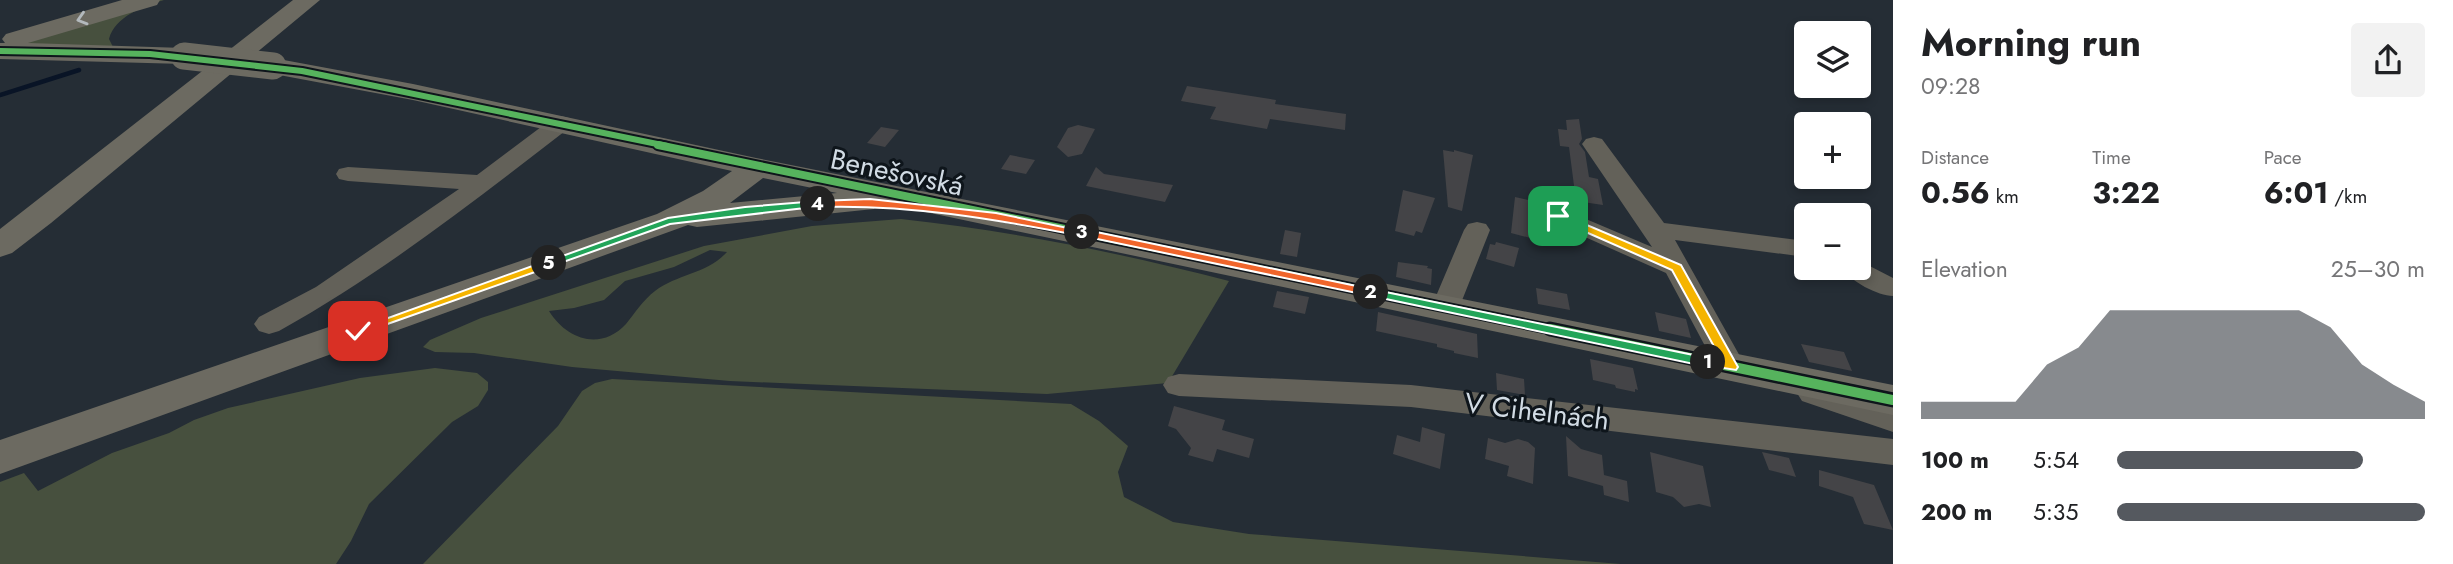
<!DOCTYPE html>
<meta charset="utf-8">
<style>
:root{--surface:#fff;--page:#f2f2f2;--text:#202124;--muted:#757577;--accent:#55595f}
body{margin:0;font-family:Jost,sans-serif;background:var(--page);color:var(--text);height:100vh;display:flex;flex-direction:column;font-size:26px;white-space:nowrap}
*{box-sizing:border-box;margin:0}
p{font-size:23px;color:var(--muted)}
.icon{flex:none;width:38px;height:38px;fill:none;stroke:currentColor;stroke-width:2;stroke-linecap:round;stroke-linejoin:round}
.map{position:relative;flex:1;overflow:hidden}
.side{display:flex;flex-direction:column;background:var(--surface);width:560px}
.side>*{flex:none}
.buttons{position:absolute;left:1794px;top:21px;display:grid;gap:14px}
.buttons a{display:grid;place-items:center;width:77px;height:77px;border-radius:7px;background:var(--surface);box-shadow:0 4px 10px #0003;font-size:35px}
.pin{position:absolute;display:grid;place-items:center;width:60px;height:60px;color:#fff;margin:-30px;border-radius:14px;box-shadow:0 4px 10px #0006}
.km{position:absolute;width:35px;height:35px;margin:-18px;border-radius:50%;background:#222;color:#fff;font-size:19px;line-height:35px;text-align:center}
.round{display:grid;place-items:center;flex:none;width:74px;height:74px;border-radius:7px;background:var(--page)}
.headline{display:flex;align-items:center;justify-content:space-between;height:119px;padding:0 28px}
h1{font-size:38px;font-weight:700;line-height:52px}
.stats{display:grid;grid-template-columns:repeat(3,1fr);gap:10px;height:119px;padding:7px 28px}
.stats div{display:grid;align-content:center}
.stats b{font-size:30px;font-weight:700}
.stats small{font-size:19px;font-weight:400}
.stats p{font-size:19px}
.chart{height:196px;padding:14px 28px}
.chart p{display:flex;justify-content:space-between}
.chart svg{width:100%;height:126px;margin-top:7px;fill:var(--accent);opacity:.7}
ul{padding:0 28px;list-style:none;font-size:23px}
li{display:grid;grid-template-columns:112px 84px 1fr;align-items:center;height:52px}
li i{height:18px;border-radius:9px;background:var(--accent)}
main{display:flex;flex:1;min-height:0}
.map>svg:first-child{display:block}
</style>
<main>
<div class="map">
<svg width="1893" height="564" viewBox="0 0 1893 564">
<rect width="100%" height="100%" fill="#252d35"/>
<path fill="#47503e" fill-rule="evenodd" d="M157,0h7c-21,7 -49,16 -55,39l4,8 -88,-1 -3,-4z
M901,219c111,12 220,34 328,62l-61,102 -121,11 -317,-13 -158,-14 -98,-14 -39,-1 -12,-5 7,-7 51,-22 223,-72 108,-20zM710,250l17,2c-20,22 -50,22 -72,39 -12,9 -20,22 -29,33 -25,27 -59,16 -77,-13l25,-3 30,-8 21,-19 49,-14z
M435,368l42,5 11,9v8l-10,16 -26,16 -83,82 -18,37 -15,23h-336v-82l24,-9 14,18 74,-38 57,-20 25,-13 34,-12 132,-30z
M612,379l459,25 28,17 29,25 -10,26 6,25 49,25 76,12 372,30h-1198l135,-138 24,-35 13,-8z"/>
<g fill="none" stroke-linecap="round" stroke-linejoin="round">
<path stroke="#091426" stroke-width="4.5" d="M0,95l79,-25"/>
</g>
<path fill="#444447" d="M1187,86l89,14 -1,4 71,10 -1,16 -75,-11 -3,10 -57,-10 6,-12 -35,-6z
M1579,119l3,20 -3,5 6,8 4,25 9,2 5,26 -27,-4 -7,-54 -9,-1 -2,-17 9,1 -1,-10z
M1078,125l17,4 -13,25 -14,3 -11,-10 11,-19z
M881,127l18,3 -14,17 -18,-4z
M1443,150l11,2v-2l19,5 -11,56 -14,-4z
M1010,155l25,5 -9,14 -25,-5z
M1096,167l8,7 69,11 -8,17 -79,-16z
M1403,190l32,8 -13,35 -6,-2 -2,5 -19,-5z
M1515,197l26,6 -3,37 -27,-7z
M1285,230l16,3 -4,24 -17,-3z
M1496,242l23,6 -5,19 -28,-8 4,-15 5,1z
M1398,262l30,4 -1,2 5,1 -1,16 -35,-8z
M1536,288l31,6 3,16 -32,-6z
M1277,291l32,6 -4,17 -32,-7z
M1378,312l99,22 1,24 -24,-5v-2l-17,-4v-3l-61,-13z
M1655,312l31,7 5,19 -32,-7z
M1801,344l43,8 8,19 -43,-9z
M1590,359l43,9 5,22 -3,-1v3l-19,-4 -1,-3 -22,-5z
M1496,373l28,6 1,16 -28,-5z
M1174,406l51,14 -3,10 32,9 -5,19 -32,-9 -4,13 -25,-7 3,-7 -15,-19 -8,-3z
M1422,427l23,7 -5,35 -47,-15 4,-19 23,7z
M1566,436l15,13 21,6 2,20 23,6 2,21 -25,-7 -1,-9 -35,-10z
M1488,438l17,5 13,-4 10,3 7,6 -2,36 -26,-8 2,-10 -24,-7z
M1650,452l53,14 8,41 -12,-3 -15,3 -11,-10 -17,-5z
M1762,452l27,6 7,19 -27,-7z
M1819,470l55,15 19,45 -29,-6 -11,-27 -34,-11z"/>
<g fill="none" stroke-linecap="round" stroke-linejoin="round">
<path fill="#636159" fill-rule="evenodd" d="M561,116l8,2 3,5 -3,5c-93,72 -186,145 -290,203l-10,3 -10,-3 -5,-7 5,-7 57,-30 143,-98 -111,-8 -9,-2 -3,-5 3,-5 9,-2 129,8 76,-57z
M1594,137l8,2 62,84 142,18v16l-131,-17 71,127 -4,7 -11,3 -11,-3 -54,-101 -117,-52 -4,-5 4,-5 9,-3 9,3 85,36 -70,-103 4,-5z
M1477,222l9,2 4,6 -31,78 -4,6 -10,3 -10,-3 -4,-6 33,-78 4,-6z
M1858,260l35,18v18c-15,0 -43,-15 -51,-28h16z
M1179,374l232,11 482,54v26l-482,-58 -232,-11 -11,-3 -5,-8 5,-8z
M1813,382l80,26v24l-91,-31 -5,-8 5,-8z"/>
<path fill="#6c6a61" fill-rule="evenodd" d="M122,0h38l-3,5 -129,38 156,5 9,2 4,6 -4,6 -9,2 -184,-5v-16h5l-3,-4 4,-5z
M293,0h27l-269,223 -39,30 -12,4v-28z
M273,58l140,26 343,74 1137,227v30l-1015,-213 -4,7 -177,18 -9,-2 -688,249v-34l657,-226 46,-23 29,-20 -319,-71 -150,-28 -4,-6 4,-6zM763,178l74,15 -107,10z"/>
<path stroke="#6c6a61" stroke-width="27" d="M184,56l89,10"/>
<g stroke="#0e151b" stroke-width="10">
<path id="cycleway-far2" d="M0,51l150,3 152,17 365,75"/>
</g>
<g stroke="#0e151b" stroke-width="12">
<path id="cycleway-far1" d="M658,145l901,186"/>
</g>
<g stroke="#0e151b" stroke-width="15">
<path id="cycleway" d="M1550,329l343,71"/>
</g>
<use href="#cycleway-far2" stroke="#56b35d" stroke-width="6"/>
<use href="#cycleway-far1" stroke="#56b35d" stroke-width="8"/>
<use href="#cycleway" stroke="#56b35d" stroke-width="10"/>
</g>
<defs><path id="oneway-chevron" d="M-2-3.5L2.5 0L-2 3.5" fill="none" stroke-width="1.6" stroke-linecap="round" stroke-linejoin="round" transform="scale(1.75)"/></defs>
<use stroke="#b3b9bd" href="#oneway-chevron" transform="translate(82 19) rotate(163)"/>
<path fill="#f5b400" stroke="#fff" stroke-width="2" d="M1554,214h7l120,51 57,102 -2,3 -32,-5v-6l18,2 -50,-91 -118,-52z"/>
<path fill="#22a559" stroke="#fff" stroke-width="2" d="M1371,289l337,69 6,4 -6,5 -341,-72 -2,-3z"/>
<path fill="#f0652b" stroke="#fff" stroke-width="2" d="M1082,229l289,60 5,3 -5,4 -293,-61v-5z"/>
<path fill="#f0652b" stroke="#fff" stroke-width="2" d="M870,199l126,14 91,19 -5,4c-88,-17 -174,-32 -264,-29l-5,-3 5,-3z"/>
<path fill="#22a559" stroke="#fff" stroke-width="2" d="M818,201l4,1v4l-152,18 -118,42 -9,-3 125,-45 77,-11z"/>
<path fill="#f5b400" stroke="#fff" stroke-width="2" d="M549,260l3,1v5l-190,67 -4,2 -6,-4z"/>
<g text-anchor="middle" stroke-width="6" stroke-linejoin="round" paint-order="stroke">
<g font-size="28" fill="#d1dbe4" stroke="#0e151b">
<text transform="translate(897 172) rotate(12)" y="10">Benešovská</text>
<text transform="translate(1537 411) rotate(7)" y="10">V Cihelnách</text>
</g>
</g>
</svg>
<div class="buttons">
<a><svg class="icon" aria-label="layers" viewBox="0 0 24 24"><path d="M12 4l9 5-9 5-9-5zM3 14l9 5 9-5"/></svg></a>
<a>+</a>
<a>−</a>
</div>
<div class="pin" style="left:1558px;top:216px;background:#1e9e55"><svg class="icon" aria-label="arrive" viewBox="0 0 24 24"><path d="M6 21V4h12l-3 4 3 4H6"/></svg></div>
<div class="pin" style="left:358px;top:331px;background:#d93025"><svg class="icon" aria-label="check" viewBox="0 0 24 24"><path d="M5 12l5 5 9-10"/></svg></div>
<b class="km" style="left:1708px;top:362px">1</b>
<b class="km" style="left:1371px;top:292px">2</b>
<b class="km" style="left:1082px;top:232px">3</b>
<b class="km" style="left:818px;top:204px">4</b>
<b class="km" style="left:549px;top:263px">5</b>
</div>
<section class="side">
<div class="headline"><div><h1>Morning run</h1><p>09:28</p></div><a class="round"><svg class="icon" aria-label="share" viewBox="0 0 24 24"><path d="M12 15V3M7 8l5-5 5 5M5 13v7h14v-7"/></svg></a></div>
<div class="stats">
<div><p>Distance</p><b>0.56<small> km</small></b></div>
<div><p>Time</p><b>3:22</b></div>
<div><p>Pace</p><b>6:01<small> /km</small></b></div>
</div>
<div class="chart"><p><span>Elevation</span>25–30 m</p>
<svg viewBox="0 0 160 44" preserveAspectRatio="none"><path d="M0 44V38L10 38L20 38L30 38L40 25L50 19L60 6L70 6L80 6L90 6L100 6L110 6L120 6L130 12L140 25L150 32L160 38V44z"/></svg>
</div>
<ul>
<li><b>100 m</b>5:54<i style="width:80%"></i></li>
<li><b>200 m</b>5:35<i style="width:100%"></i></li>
</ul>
</section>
</main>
